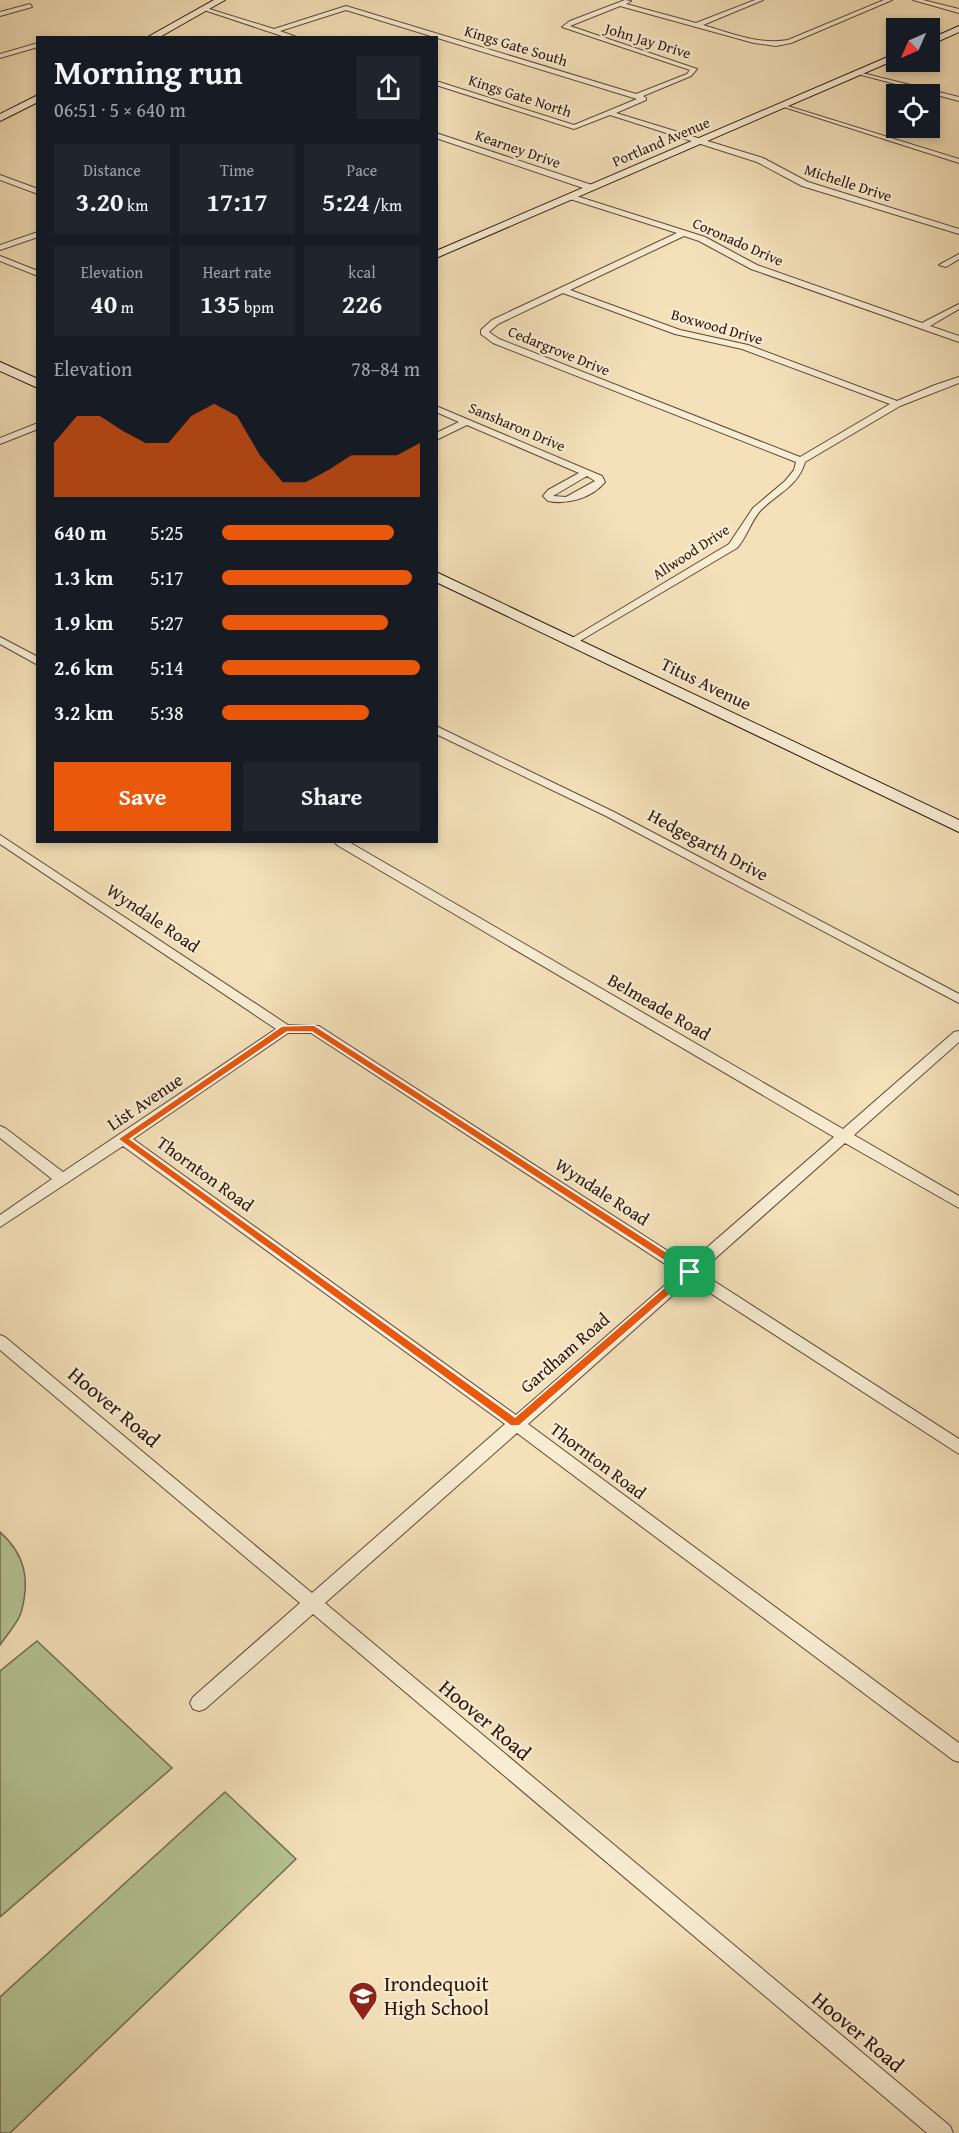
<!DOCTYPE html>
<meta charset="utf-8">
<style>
:root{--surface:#171b24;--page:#20242c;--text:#f1f3f6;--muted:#9ea1a6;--accent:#ea580c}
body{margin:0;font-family:"Gentium Book Plus",serif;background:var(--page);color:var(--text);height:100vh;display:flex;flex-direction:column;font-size:22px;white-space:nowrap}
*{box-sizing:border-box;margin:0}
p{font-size:20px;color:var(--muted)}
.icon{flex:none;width:33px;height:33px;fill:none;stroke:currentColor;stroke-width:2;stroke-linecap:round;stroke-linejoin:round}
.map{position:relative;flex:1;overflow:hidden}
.details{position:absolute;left:36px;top:36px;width:402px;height:807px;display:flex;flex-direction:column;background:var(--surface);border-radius:0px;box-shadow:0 3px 9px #0003}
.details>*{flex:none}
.needle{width:39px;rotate:225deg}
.fabs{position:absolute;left:886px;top:18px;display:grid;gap:12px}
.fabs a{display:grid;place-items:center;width:54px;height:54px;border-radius:0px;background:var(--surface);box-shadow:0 3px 9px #0003;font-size:30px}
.pin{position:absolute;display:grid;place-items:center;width:51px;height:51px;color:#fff;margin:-26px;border-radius:12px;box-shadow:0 3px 9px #0006}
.round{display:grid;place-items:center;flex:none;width:63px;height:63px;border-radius:0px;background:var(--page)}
.headline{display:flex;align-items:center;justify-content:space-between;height:102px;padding:0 18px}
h1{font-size:33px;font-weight:800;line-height:45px}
.metrics{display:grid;grid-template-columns:repeat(3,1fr);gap:9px;height:102px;padding:6px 18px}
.metrics div{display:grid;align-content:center;border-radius:0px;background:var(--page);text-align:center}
.metrics b{font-size:26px;font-weight:800}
.metrics small{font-size:16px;font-weight:400}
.metrics p{font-size:16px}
.chart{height:168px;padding:12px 18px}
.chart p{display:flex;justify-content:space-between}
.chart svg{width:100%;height:108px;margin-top:6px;fill:var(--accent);opacity:.7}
.primary-button{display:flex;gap:12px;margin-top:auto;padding:12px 18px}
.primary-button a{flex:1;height:69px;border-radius:0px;background:var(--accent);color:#fff;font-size:24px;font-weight:800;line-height:69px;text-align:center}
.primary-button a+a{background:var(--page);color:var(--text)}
ul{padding:0 18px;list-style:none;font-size:20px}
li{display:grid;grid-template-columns:96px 72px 1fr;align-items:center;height:45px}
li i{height:15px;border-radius:8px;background:var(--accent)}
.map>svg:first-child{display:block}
</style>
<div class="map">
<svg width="959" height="2133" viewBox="0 0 959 2133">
<rect width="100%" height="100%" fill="#f4e1ba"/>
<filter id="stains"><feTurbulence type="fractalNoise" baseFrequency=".00333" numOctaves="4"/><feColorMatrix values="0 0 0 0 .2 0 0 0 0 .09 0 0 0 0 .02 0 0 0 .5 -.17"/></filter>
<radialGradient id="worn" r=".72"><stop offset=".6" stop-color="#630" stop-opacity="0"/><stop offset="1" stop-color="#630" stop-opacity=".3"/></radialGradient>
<path fill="#b5c495" stroke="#716c50" stroke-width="1.5" d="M0,1532c26,23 30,49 21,81 -4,11 -15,23 -21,32z
M37,1641l135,127 -172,149v-246z
M225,1792l71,67 -286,274h-10v-136z"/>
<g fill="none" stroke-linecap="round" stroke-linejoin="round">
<g stroke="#5f4837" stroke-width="2">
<path id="minor" d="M625,0l6,1 -5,3 70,19 59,-23h8l-60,25c27,8 56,20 85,15l96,-40h8l-101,43 -15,3 -22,-3 -134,-37 -50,20 127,43 -6,7 -48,20 3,2v2l-30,13 147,45 45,24 151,47v5l-157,-48 -45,-24 -147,-47 -36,14 -138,-44v-4l138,44 63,-26 -291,-89 -66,21 19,7h-11l-87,-29 5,-1 68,21 72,-23 290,88 51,-20 3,-4 -128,-43 8,-6z
M913,0h10l36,9v4z
M30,4l2,3 -32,9v-4z
M38,43v4l-38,11v-4z
M858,72l101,25v4l-101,-27z
M781,104l178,55v4l-178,-57z
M436,133l159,53 1,2 -7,2 -153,-52z
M0,175l38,14v5l-38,-14z
M573,195l132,42 52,28 165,58 37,-19v5l-29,17 29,10v6l-208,-73 -52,-28 -15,-5 -114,54 110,40 68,15 149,56 38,-16 24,-8v6l-59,23 -95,56c-7,25 -29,32 -45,49 -10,12 -13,26 -23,37l-164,97 -5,-3 1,-2 160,-96 24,-36 32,-27 9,-11 2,-8 -303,-119 -12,-9v-4l11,-10 185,-87 -107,-34 -1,-2zM563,293l112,41 67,15 148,55 -90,53 -301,-118 -10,-7 9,-8z
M38,232v5l-38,13v-5z
M959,254v5l-13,8 -7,-2z
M0,256l38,15v5l-38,-15z
M436,406l166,70 3,6c-13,16 -38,23 -57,19l-5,-5 5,-6 31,-17 -112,-48 -31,15v-7l23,-11 -23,-10zM587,476l8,5 -29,16 -13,-1z
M38,423v6l-38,15v-6z
M0,637l38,20v8l-38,-21z
M436,726l178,86 345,182v9l-353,-187 -170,-82z
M0,835l288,190 31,1 369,238 146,-127 -497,-292 -2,-3h14l494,287 111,-97 5,-1v11l-105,93 105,61v12l-114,-65 -145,129 259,167v15l-269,-174 -162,144 431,319v19l-6,-2 -436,-327 -192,170 625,523 3,7h-26l-614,-519 -108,95 -6,2 -6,-2 -3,-6 3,-6 107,-94 -300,-253v-15l5,2 307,256 193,-169 -382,-278 -123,81v-12l52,-36 -52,-41v-12l5,2 58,44 213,-143 -276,-185zM288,1033h23l368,240 -163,142 -383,-276z"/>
</g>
<g stroke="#2d150b" stroke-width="2">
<path id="secondary" d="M214,0h11l-67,38h-12z
M959,26v6l-29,13v-6z
M897,53v6l-461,199v-7z
M38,95v7l-38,19v-7z
M0,362l38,17v9l-38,-17z
M436,572l523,248v12l-523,-250z"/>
</g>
<use href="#minor" fill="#f8ecd2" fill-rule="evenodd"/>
<use href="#secondary" fill="#f8ecd2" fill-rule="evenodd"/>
</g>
<path fill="#ea580c" stroke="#fff" stroke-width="1.5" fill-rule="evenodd" d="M314,1025l379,244v5l-174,152h-8l-393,-287 164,-113zM287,1032h25l370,240 -167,145 -385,-278z"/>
<defs>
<g id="school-pin" transform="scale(1.5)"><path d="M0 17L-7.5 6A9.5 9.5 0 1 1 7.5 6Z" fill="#8f2418" stroke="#f8ecd2"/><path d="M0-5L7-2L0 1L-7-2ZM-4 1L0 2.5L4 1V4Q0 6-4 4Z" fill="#fff"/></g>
</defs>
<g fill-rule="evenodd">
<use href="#school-pin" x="363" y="1996"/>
</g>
<g text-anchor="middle" stroke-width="4.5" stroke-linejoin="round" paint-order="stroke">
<g font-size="15" fill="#2d150b" stroke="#f8ecd2">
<text transform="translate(648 41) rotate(17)" y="5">John Jay Drive</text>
<text transform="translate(516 46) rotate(17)" y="5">Kings Gate South</text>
<text transform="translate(520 96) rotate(18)" y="5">Kings Gate North</text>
<text transform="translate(661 142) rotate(-23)" y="5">Portland Avenue</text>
<text transform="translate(518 149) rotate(19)" y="5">Kearney Drive</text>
<text transform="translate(848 183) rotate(18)" y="5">Michelle Drive</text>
<text transform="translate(738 242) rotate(24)" y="5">Coronado Drive</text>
<text transform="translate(717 327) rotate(16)" y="5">Boxwood Drive</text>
<text transform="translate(559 351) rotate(22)" y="5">Cedargrove Drive</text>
<text transform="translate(517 427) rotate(23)" y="5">Sansharon Drive</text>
<text transform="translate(691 552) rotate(-33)" y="5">Allwood Drive</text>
</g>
<g font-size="18" fill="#2d150b" stroke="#f8ecd2">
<text transform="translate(706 684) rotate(26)" y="6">Titus Avenue</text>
<text transform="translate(708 845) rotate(28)" y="6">Hedgegarth Drive</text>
<text transform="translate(153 918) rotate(34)" y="6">Wyndale Road</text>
<text transform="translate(659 1007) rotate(30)" y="6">Belmeade Road</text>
<text transform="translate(145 1102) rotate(-34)" y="6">List Avenue</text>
<text transform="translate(205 1174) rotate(36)" y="6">Thornton Road</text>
<text transform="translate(602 1192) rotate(33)" y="6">Wyndale Road</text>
<text transform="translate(565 1353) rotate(-41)" y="6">Gardham Road</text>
<text transform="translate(598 1461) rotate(37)" y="6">Thornton Road</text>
</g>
<g font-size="21" fill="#2d150b" stroke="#f8ecd2">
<text transform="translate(114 1407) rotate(40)" y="7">Hoover Road</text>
<text transform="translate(485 1720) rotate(40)" y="7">Hoover Road</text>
<text transform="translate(858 2032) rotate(40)" y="7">Hoover Road</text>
</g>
<g font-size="21" fill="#2d150b" stroke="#f8ecd2" text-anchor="start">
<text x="384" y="1991">Irondequoit<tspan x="384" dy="24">High School</tspan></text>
</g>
</g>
<rect width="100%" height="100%" filter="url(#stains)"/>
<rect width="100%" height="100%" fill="url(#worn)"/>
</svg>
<div class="fabs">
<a><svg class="needle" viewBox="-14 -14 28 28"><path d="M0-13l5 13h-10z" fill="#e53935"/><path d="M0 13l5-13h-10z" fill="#9ea1a6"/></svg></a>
<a><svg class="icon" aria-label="locate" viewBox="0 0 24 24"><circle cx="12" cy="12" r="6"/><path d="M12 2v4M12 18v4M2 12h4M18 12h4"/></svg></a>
</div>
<div class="pin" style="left:690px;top:1272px;background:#1e9e55"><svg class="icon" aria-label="arrive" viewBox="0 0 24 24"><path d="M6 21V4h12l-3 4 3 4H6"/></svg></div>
<section class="details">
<div class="headline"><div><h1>Morning run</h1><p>06:51 · 5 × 640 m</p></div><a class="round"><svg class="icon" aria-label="share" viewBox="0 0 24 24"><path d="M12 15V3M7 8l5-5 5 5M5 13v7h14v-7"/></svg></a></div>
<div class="metrics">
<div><p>Distance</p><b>3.20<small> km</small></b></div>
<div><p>Time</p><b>17:17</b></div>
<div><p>Pace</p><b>5:24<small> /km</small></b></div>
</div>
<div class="metrics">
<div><p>Elevation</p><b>40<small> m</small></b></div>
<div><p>Heart rate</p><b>135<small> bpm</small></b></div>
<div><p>kcal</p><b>226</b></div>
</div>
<div class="chart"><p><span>Elevation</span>78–84 m</p>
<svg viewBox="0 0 160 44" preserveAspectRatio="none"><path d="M0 44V22L10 11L20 11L30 17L40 22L50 22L60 11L70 6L80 11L90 27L100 38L110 38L120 33L130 27L140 27L150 27L160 22V44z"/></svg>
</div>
<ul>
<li><b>640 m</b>5:25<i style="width:87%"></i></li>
<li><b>1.3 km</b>5:17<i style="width:96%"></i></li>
<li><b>1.9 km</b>5:27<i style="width:84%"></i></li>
<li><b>2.6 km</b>5:14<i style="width:100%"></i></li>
<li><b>3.2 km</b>5:38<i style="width:74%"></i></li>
</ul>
<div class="primary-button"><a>Save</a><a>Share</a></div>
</section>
</div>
